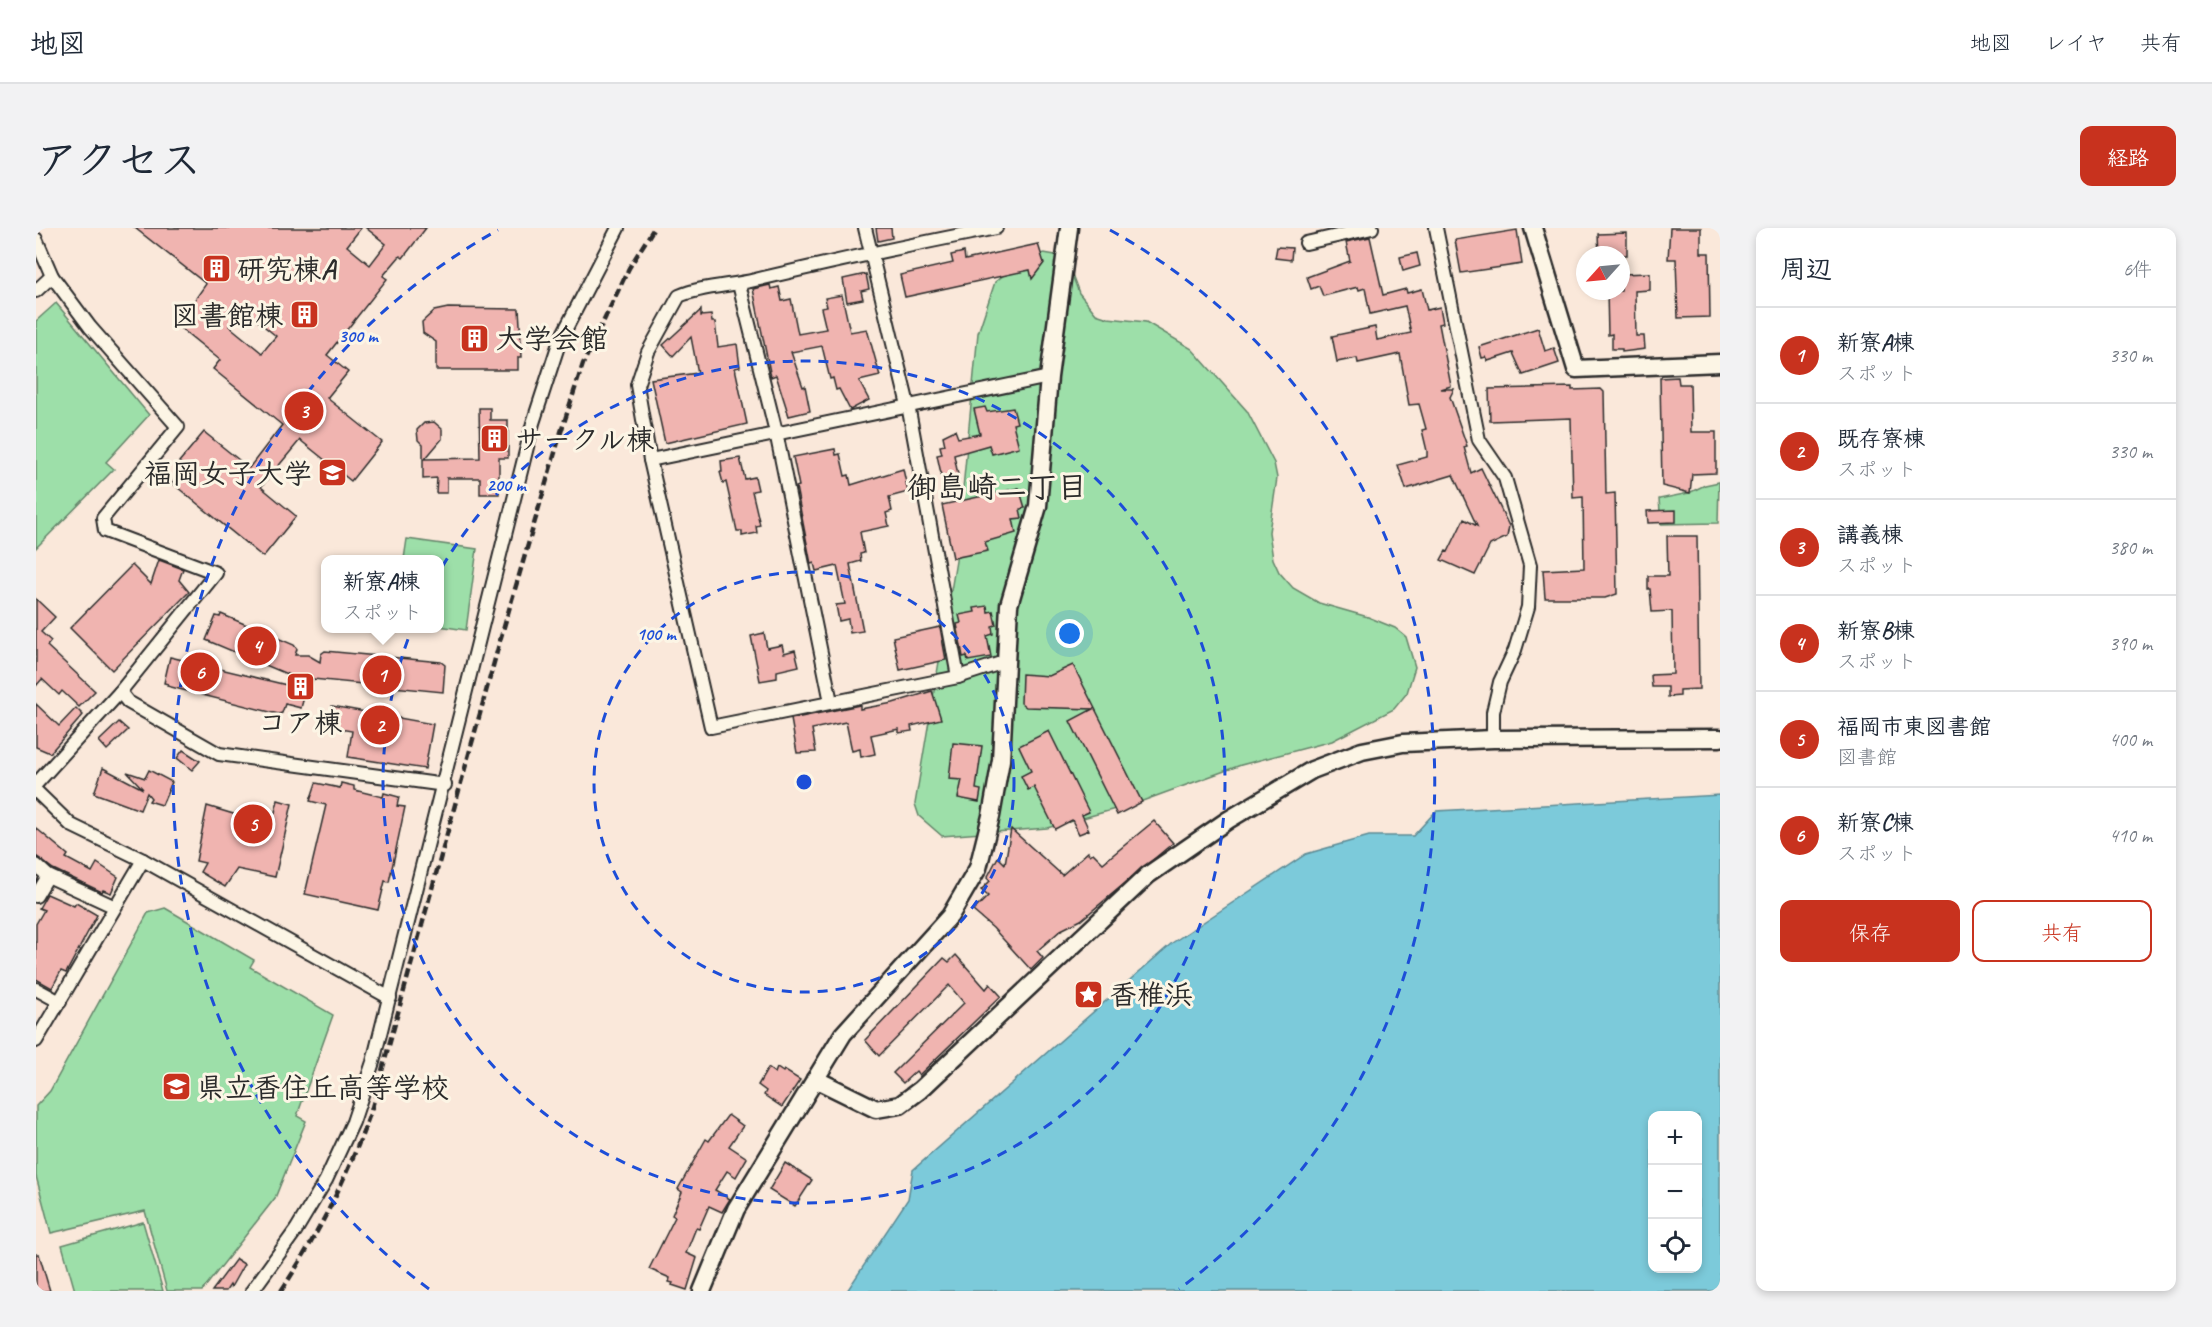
<!DOCTYPE html>
<html lang="ja">
<head>
<meta charset="utf-8">
<style>
  :root { --surface:#fff; --page:#f2f2f3; --text:#1f2937; --muted:#747a83; --line:#e0e1e3; --accent:#c8321e }
  body { margin:0; font-family:Caveat,"Klee One",sans-serif; background:var(--page); color:var(--text) }
  .controls { position:absolute; right:18px; bottom:18px; display:grid; overflow:hidden; border-radius:12px; box-shadow:0 3px 9px #0003 }
  .controls button { width:54px; height:54px; display:grid; place-items:center; padding:0; border:0; border-bottom:2px solid var(--line); background:var(--surface); color:var(--text); font:30px sans-serif }
  .compass { position:absolute; left:1540px; top:18px; width:54px; height:54px; border-radius:50%; background:var(--surface); box-shadow:0 3px 9px #0003; rotate:243deg }
  .you { position:absolute; left:1034px; top:406px; width:21px; height:21px; margin:-15px; border:4px solid #fff; border-radius:50%; background:#1a73e8; box-shadow:0 0 0 9px #1a73e833 }
  .badge { display:grid; place-items:center; width:39px; height:39px; border-radius:50%; background:var(--accent); color:#fff; font-size:20px; font-weight:700 }
  .pin { position:absolute; translate:-50% -50%; border:3px solid #fff; box-shadow:0 2px 6px #0006 }
  .popup { position:absolute; left:285px; top:327px; width:123px; height:78px; box-sizing:border-box; display:grid; place-content:center; border-radius:12px; background:var(--surface); filter:drop-shadow(0 2px 4px #0005); font-size:20px; white-space:nowrap; color:var(--muted) }
  .popup b { font-size:22px; color:var(--text) }
  .popup::after { content:''; position:absolute; left:50%; top:100%; margin-left:-12px; border:12px solid transparent; border-top-color:var(--surface) }
  .list { margin:0; padding:0; list-style:none }
  h2 { display:flex; justify-content:space-between; align-items:center; height:78px; margin:0; padding:0 24px; font-size:26px }
  h2 small { font-size:20px; font-weight:400; color:var(--muted) }
  .list li { display:grid; grid-template-columns:39px 1fr auto; gap:18px; align-items:center; box-sizing:border-box; height:96px; padding:0 24px; border-top:2px solid var(--line) }
  .list b { display:block; font-size:22px; white-space:nowrap }
  .list p { margin:0; font-size:20px; white-space:nowrap; color:var(--muted) }
  .list em { font-size:20px; font-style:normal; color:var(--muted) }
  .actions { display:flex; gap:12px; padding:18px 24px }
  .actions a { flex:1; padding:14px 0; border:2px solid var(--accent); border-radius:12px; text-align:center; font-size:21px; color:var(--accent) }
  .actions .main { background:var(--accent); color:#fff }
  .icon { flex:none; width:33px; height:33px; fill:none; stroke:currentColor; stroke-width:2; stroke-linecap:round; stroke-linejoin:round }
  .map { position:relative; flex:none; width:1684px; height:1063px; overflow:hidden; border-radius:12px }
  header { display:flex; align-items:center; gap:36px; box-sizing:border-box; height:84px; padding:0 30px; background:var(--surface); border-bottom:2px solid var(--line) }
  header strong { font-size:28px }
  nav { display:flex; gap:33px; margin-inline-start:auto; font-size:21px }
  .intro { display:flex; align-items:center; justify-content:space-between; box-sizing:border-box; height:144px; padding:0 36px }
  h1 { margin:0; font-size:42px }
  .button { padding:15px 27px; border-radius:12px; background:var(--accent); color:#fff; font-size:21px; font-weight:700 }
  main { display:flex; gap:36px; padding:0 36px }
  aside { flex:1; background:var(--surface); border-radius:12px; box-shadow:0 3px 9px #0003 }
  .map>svg:first-child { display:block }
  .green { fill:#9ddfa9; stroke:#64856a; stroke-width:1.5 }
  .water { fill:#7ccada; stroke:#5c8a94; stroke-width:1.5; fill-rule:evenodd }
  .building { fill:#f0b4b0; stroke:#2b2b2b; stroke-width:1.5; fill-rule:evenodd }
  .lines { fill:none; stroke-linecap:round; stroke-linejoin:round }
  .street-casing { stroke:#2b2b2b; stroke-width:16 }
  .secondary-casing { stroke:#2b2b2b; stroke-width:21 }
  .street { stroke:#fcf5e5; stroke-width:12 }
  .secondary { stroke:#fcf5e5; stroke-width:16 }
  .rail { stroke:#2b2b2b; stroke-width:4.5; stroke-dasharray:9 4.5; stroke-linecap:butt }
  .ring { fill:none; stroke:#1d4ed8; stroke-width:3; stroke-dasharray:10 8 }
  .labels { text-anchor:middle; stroke-width:6; stroke-linejoin:round; paint-order:stroke }
  .poi-label { font-size:28px; font-weight:bold; fill:#2b2b2b; stroke:#fcf5e5; text-anchor:start }
  .neighbourhood-label { font-size:30px; font-weight:bold; fill:#2b2b2b; stroke:#fcf5e5 }
  .centre { fill:#1d4ed8; stroke:#fcf5e5; stroke-width:3 }
  .ring-label { font-size:18px; text-anchor:middle; font-weight:bold; fill:#1d4ed8; stroke:#fcf5e5; stroke-width:6; stroke-linejoin:round; paint-order:stroke }
</style>
</head>
<body>
<header>
<strong>地図</strong>
<nav><a>地図</a><a>レイヤ</a><a>共有</a></nav>
</header>
<div class="intro"><h1>アクセス</h1><a class="button">経路</a></div>
<main>
<div class="map">
<svg width="1684" height="1063" viewBox="0 0 1684 1063">
  <rect width="100%" height="100%" fill="#fae8da"/>
  <filter id="ink" filterUnits="userSpaceOnUse"><feTurbulence type="fractalNoise" baseFrequency=".0167" numOctaves="2"/><feDisplacementMap in="SourceGraphic" scale="12" xChannelSelector="R" yChannelSelector="G"/><feConvolveMatrix kernelMatrix="1 2 1 2 8 2 1 2 1" color-interpolation-filters="sRGB"/></filter>
  <g filter="url(#ink)">
    <g class="green">
      <polygon points="1008,25 1025,28 1031,33 1043,65 1060,86 1072,90 1110,94 1156,121 1211,183 1238,235 1241,250 1233,304 1237,331 1243,344 1257,360 1283,375 1332,389 1359,400 1370,409 1379,439 1371,465 1358,481 1296,513 1205,537 1101,575 1011,600 906,608 883,588 879,576 920,333 942,105 959,54 987,32"/>
      <polygon points="20,75 113,187 70,234 78,241 0,320 0,93"/>
      <polygon points="1683,254 1682,295 1625,296 1623,271 1653,265 1669,257"/>
      <polygon points="371,311 441,321 430,402 403,398 403,332 368,331"/>
      <polygon points="129,680 218,732 214,739 297,787 261,888 270,893 239,970 166,1063 131,1063 109,983 15,1005 0,948 0,878 14,863 112,685"/>
      <polygon points="107,994 127,1063 39,1063 26,1017"/>
    </g>
    <path class="water" d="M 1684,567 L 1684,1063 L 811,1063 L 872,971 L 877,942 L 1136,715 L 1270,626 L 1333,608 L 1377,608 L 1400,583 ZM 1616,888 L 1662,888 L 1662,1040 L 1616,1040 Z"/>
    <g class="building">
      <path d="M 99,0 L 325,0 L 311,18 L 334,37 L 350,16 L 330,0 L 390,0 L 367,30 L 364,28 L 347,48 L 351,51 L 291,127 L 312,144 L 291,170 L 346,214 L 315,253 L 264,212 L 225,259 L 260,288 L 227,329 L 136,255 L 149,239 L 143,234 L 168,204 L 213,240 L 246,197 L 177,141 L 184,132 L 141,97 L 170,56 ZM 207,81 L 240,108 L 226,125 L 193,98 Z"/>
      <polygon points="840,0 855,0 856,10 842,13"/>
      <polygon points="1634,0 1665,0 1665,25 1673,25 1674,89 1642,90 1640,31 1632,31"/>
      <polygon points="1481,2 1486,36 1425,45 1419,12"/>
      <polygon points="1591,5 1591,27 1563,27 1562,6"/>
      <polygon points="1334,9 1347,67 1370,61 1371,65 1386,61 1391,82 1404,79 1407,95 1403,96 1415,158 1405,161 1418,161 1414,169 1431,218 1428,219 1435,245 1445,240 1473,298 1471,309 1454,317 1439,347 1405,332 1410,323 1412,324 1428,291 1441,298 1417,247 1370,261 1362,237 1391,229 1391,223 1386,202 1390,201 1383,176 1373,177 1364,126 1322,135 1321,130 1301,134 1296,108 1339,99 1341,112 1375,105 1369,78 1334,86 1329,60 1323,62 1322,59 1287,68 1283,58 1275,61 1271,49 1314,33 1310,14"/>
      <polygon points="1002,16 1008,35 996,51 994,42 869,69 864,47 917,35 915,27 928,24 929,32"/>
      <polygon points="1241,19 1256,20 1255,32 1239,30"/>
      <polygon points="1381,25 1384,38 1367,43 1364,29"/>
      <polygon points="1614,45 1614,62 1599,63 1600,108 1608,108 1609,121 1586,124 1586,121 1576,121 1576,106 1572,107 1571,63 1585,63 1585,46"/>
      <polygon points="830,46 833,61 825,63 827,71 811,74 807,51"/>
      <polygon points="734,57 735,61 743,59 746,73 755,71 762,106 790,101 785,80 791,79 789,70 806,67 814,104 831,101 844,148 823,153 833,172 814,182 803,161 800,162 797,150 794,151 786,118 755,124 767,159 769,158 774,183 753,188 740,147 735,149 717,61"/>
      <polygon points="412,80 483,81 486,129 482,129 482,142 400,142 400,114 387,105 386,94 398,83"/>
      <polygon points="665,82 665,88 675,87 676,94 679,94 682,119 701,116 704,139 699,140 711,196 629,215 615,151 662,145 655,109 637,128 627,117"/>
      <polygon points="1502,100 1509,123 1518,120 1523,135 1487,147 1477,125 1452,133 1450,129 1446,130 1443,119"/>
      <polygon points="1642,149 1643,156 1654,156 1655,204 1680,204 1680,245 1656,246 1654,265 1626,258 1624,150"/>
      <polygon points="1536,159 1536,162 1565,161 1568,164 1570,266 1579,265 1581,366 1569,370 1509,370 1507,342 1548,340 1547,269 1537,270 1535,190 1454,193 1453,161"/>
      <polygon points="949,179 951,184 977,180 981,195 977,196 983,219 956,226 953,217 918,227 923,252 907,255 901,227 906,226 904,218 909,217 907,208 919,202 922,210 944,206 938,181"/>
      <polygon points="443,180 454,180 454,192 472,192 472,230 463,230 463,266 444,266 444,250 411,250 411,265 400,265 401,250 387,251 387,217 382,212 381,202 388,195 398,194 406,201 406,211 389,231 444,230"/>
      <polygon points="799,221 800,227 804,226 809,248 813,247 815,257 867,241 872,264 853,269 856,283 850,285 853,298 824,304 828,325 824,326 825,333 814,336 827,403 814,405 812,391 803,393 800,377 809,376 801,338 780,343 778,335 775,336 760,259 763,258 757,229"/>
      <polygon points="704,230 709,251 719,249 722,262 716,263 724,297 720,298 721,305 706,308 706,303 701,303 690,254 687,255 684,244 686,244 685,233"/>
      <polygon points="983,260 989,280 984,281 986,290 977,291 980,305 949,314 952,323 917,330 906,277"/>
      <polygon points="1640,282 1640,294 1612,295 1611,283"/>
      <polygon points="1631,308 1661,308 1663,461 1644,462 1644,468 1632,469 1632,459 1616,459 1615,447 1637,446 1636,383 1616,384 1614,361 1612,361 1612,348 1632,348"/>
      <polygon points="123,332 147,341 143,352 153,364 76,442 34,400 96,337 115,356"/>
      <polygon points="0,371 19,389 5,404 15,413 11,418 59,463 43,479 26,463 23,467 6,451 0,458"/>
      <polygon points="951,378 952,384 957,383 960,397 956,398 957,406 951,408 955,429 932,433 931,428 927,429 921,396 925,395 923,387 939,384 938,380"/>
      <polygon points="185,386 258,417 261,421 259,427 272,427 284,434 285,426 289,423 405,434 409,437 407,464 277,451 272,470 268,469 265,480 249,476 246,485 242,486 131,458 132,456 128,455 134,429 255,458 258,449 170,412 180,388 184,389"/>
      <polygon points="904,399 910,432 864,442 857,409"/>
      <polygon points="728,405 731,420 746,417 748,425 759,422 763,438 741,443 741,450 724,453 715,408"/>
      <polygon points="1037,437 1106,574 1081,587 1034,493 1057,481 990,479 985,475 986,446 1013,448"/>
      <polygon points="896,463 905,491 875,498 876,503 863,505 863,501 835,507 839,526 825,529 824,521 816,523 810,494 776,501 780,524 761,525 755,491 824,477 824,481 857,475"/>
      <polygon points="0,476 23,498 40,480 47,487 14,525 0,519"/>
      <polygon points="296,478 397,496 389,541 312,529 316,503 292,499"/>
      <polygon points="83,494 92,502 71,522 63,513"/>
      <polygon points="1013,503 1053,584 1046,587 1053,602 1043,606 1036,592 1019,601 998,559 992,562 985,548 995,543 983,518"/>
      <polygon points="917,515 946,518 940,561 945,562 943,574 922,570 926,552 913,551"/>
      <polygon points="147,522 164,533 156,542 141,530"/>
      <polygon points="67,540 107,561 91,544 109,550 113,542 136,554 126,577 113,573 115,570 111,565 104,582 58,565"/>
      <polygon points="280,555 304,560 305,555 318,558 318,562 347,569 348,565 363,569 361,578 369,579 353,654 349,653 342,682 269,666 290,577 274,573"/>
      <polygon points="242,572 256,576 239,649 201,641 189,659 164,644 169,635 160,633 171,578 204,588 205,586 237,592"/>
      <polygon points="1118,593 1137,615 1045,692 1025,702 1001,723 1007,730 995,742 957,700 937,683 952,668 945,662 954,653 951,650 962,629 969,636 975,601 1026,647 1052,624 1054,627 1057,625 1067,635"/>
      <polygon points="0,600 32,627 30,630 56,644 61,635 82,649 75,665 67,662 66,664 17,641 0,628"/>
      <polygon points="11,666 38,678 40,675 61,687 30,745 25,743 16,760 0,751 0,696 8,682 3,680"/>
      <polygon points="920,727 950,761 954,756 965,768 883,847 880,843 867,855 857,845 928,775 913,757 843,828 829,812 908,730 913,734"/>
      <polygon points="732,840 739,845 741,840 747,844 748,842 764,852 746,879 728,867 730,863 722,857"/>
      <polygon points="692,887 707,898 693,918 711,930 700,949 691,943 679,962 694,971 686,984 673,978 663,1001 660,1000 650,1025 661,1030 651,1062 636,1057 637,1055 633,1054 634,1050 613,1041 639,989 636,987 646,964 642,961 670,911 673,913"/>
      <polygon points="749,935 776,952 759,978 733,962"/>
      <polygon points="0,1026 3,1026 14,1063 0,1063"/>
      <polygon points="200,1031 208,1036 195,1059 194,1057 190,1063 176,1063"/>
    </g>
    <g class="lines">
      <defs>
        <g id="street">
          <polyline points="829,0 872,177 922,449"/>
          <path d="M 960,0 C 879,16 799,33 719,52 C 695,58 666,58 643,68 L 612,124 L 601,157 L 614,232 L 675,499 L 922,449 L 968,434"/>
          <polyline points="1400,0 1443,212 1469,250 1494,337 1492,379 1479,422 1464,454 1457,484 1457,511"/>
          <polyline points="0,11 16,48 54,99 142,199 67,290 69,303 180,345 84,464 0,556"/>
          <polyline points="1270,15 1336,0"/>
          <polyline points="703,56 740,204 795,474"/>
          <polyline points="0,63 16,48"/>
          <polyline points="614,232 1013,149"/>
          <polyline points="84,464 92,474 183,526 409,557"/>
          <polyline points="0,563 35,597 107,632 354,770"/>
          <polyline points="0,637 12,648 77,678"/>
          <polyline points="0,668 12,648"/>
          <polyline points="0,761 24,774"/>
          <polyline points="0,813 107,632"/>
          <polyline points="216,1063 260,1002 290,952 317,894 337,834 497,195 524,112 582,0"/>
        </g>
        <g id="secondary">
          <polyline points="1497,0 1540,141 1684,135"/>
          <polyline points="779,851 840,881 864,877 884,862 1112,647 1192,592 1276,542 1326,523 1367,515 1457,511 1684,510"/>
          <polyline points="666,1063 700,981 807,806 914,688 942,640 955,588 965,532 973,377 1002,278 1013,149 1033,0"/>
        </g>
      </defs>
      <use href="#street" class="street-casing"/>
      <use href="#secondary" class="secondary-casing"/>
      <use href="#street" class="street"/>
      <use href="#secondary" class="secondary"/>
      <path class="rail" d="M 245,1063 C 283,1006 312,947 335,883 L 465,409 L 525,204 L 547,136 L 593,40 L 618,0"/>
    </g>
  </g>
  <g class="ring">
    <circle cx="768" cy="554" r="210"/>
    <circle cx="768" cy="554" r="421"/>
    <path d="M393 1061A631 631 0 0 1 462 2M1074 2A631 631 0 0 1 1143 1061"/>
  </g>
  <defs>
    <symbol id="building-square" viewBox="-11 -11 22 22"><rect x="-9" y="-9" width="18" height="18" rx="4" fill="#c8321e" stroke="#fcf5e5"/><path d="M-4-6H4V6H1V3H-1V6H-4ZM-2.5-4.3h1.7v1.8h-1.7ZM.8-4.3h1.7v1.8H.8ZM-2.5-1h1.7V.8h-1.7ZM.8-1h1.7V.8H.8Z" fill="#fff"/></symbol>
    <symbol id="university-square" viewBox="-11 -11 22 22"><rect x="-9" y="-9" width="18" height="18" rx="4" fill="#c8321e" stroke="#fcf5e5"/><path d="M0-5L7-2L0 1L-7-2ZM-4 1L0 2.5L4 1V4Q0 6-4 4Z" fill="#fff"/></symbol>
    <symbol id="sight-square" viewBox="-11 -11 22 22"><rect x="-9" y="-9" width="18" height="18" rx="4" fill="#c8321e" stroke="#fcf5e5"/><path d="M0-6L1.8-2.2L6-1.7L2.9 1.2L3.7 5.4L0 3.3L-3.7 5.4L-2.9 1.2L-6-1.7L-1.8-2.2Z" fill="#fff"/></symbol>
    <symbol id="school-square" viewBox="-11 -11 22 22"><rect x="-9" y="-9" width="18" height="18" rx="4" fill="#c8321e" stroke="#fcf5e5"/><path d="M0-5L7-2L0 1L-7-2ZM-4 1L0 2.5L4 1V4Q0 6-4 4Z" fill="#fff"/></symbol>
  </defs>
  <g fill-rule="evenodd">
    <use href="#building-square" x="164" y="24" width="33" height="33"/>
    <use href="#building-square" x="252" y="70" width="33" height="33"/>
    <use href="#building-square" x="422" y="94" width="33" height="33"/>
    <use href="#building-square" x="442" y="194" width="33" height="33"/>
    <use href="#university-square" x="280" y="228" width="33" height="33"/>
    <use href="#building-square" x="248" y="442" width="33" height="33"/>
    <use href="#sight-square" x="1036" y="750" width="33" height="33"/>
    <use href="#school-square" x="124" y="842" width="33" height="33"/>
  </g>
  <g class="labels">
    <g class="poi-label">
      <text x="201" y="51">研究棟A</text>
      <text x="247" y="97" text-anchor="end">図書館棟</text>
      <text x="460" y="120">大学会館</text>
      <text x="479" y="221">サークル棟</text>
      <text x="276" y="255" text-anchor="end">福岡女子大学</text>
      <text x="264" y="504" text-anchor="middle">コア棟</text>
      <text x="1073" y="776">香椎浜</text>
      <text x="161" y="869">県立香住丘高等学校</text>
    </g>
    <g class="neighbourhood-label">
      <text x="961" y="269">御島崎二丁目</text>
    </g>
  </g>
  <circle cx="768" cy="554" r="9" class="centre"/>
  <g class="ring-label">
    <text x="322" y="114">300 m</text>
    <text x="470" y="263">200 m</text>
    <text x="620" y="412">100 m</text>
  </g>
</svg>
<div class="controls">
<button>+</button>
<button>−</button>
<button><svg class="icon" aria-label="locate" viewBox="0 0 24 24"><circle cx="12" cy="12" r="6"/><path d="M12 2v4M12 18v4M2 12h4M18 12h4"/></svg></button>
</div>
<svg class="compass" viewBox="-18 -18 36 36"><path d="M0-13l5 13h-10z" fill="#e53935"/><path d="M0 13l5-13h-10z" fill="#747a83"/></svg>
<div class="you"></div>
<div class="pin badge" style="left:346px;top:447px">1</div>
<div class="popup"><b>新寮A棟</b>スポット</div>
<div class="pin badge" style="left:344px;top:497px">2</div>
<div class="pin badge" style="left:268px;top:183px">3</div>
<div class="pin badge" style="left:221px;top:418px">4</div>
<div class="pin badge" style="left:217px;top:596px">5</div>
<div class="pin badge" style="left:164px;top:444px">6</div>
</div>
<aside>
<h2>周辺<small>6件</small></h2>
<ul class="list">
<li><span class="badge">1</span><div><b>新寮A棟</b><p>スポット</p></div><em>330 m</em></li>
<li><span class="badge">2</span><div><b>既存寮棟</b><p>スポット</p></div><em>330 m</em></li>
<li><span class="badge">3</span><div><b>講義棟</b><p>スポット</p></div><em>380 m</em></li>
<li><span class="badge">4</span><div><b>新寮B棟</b><p>スポット</p></div><em>390 m</em></li>
<li><span class="badge">5</span><div><b>福岡市東図書館</b><p>図書館</p></div><em>400 m</em></li>
<li><span class="badge">6</span><div><b>新寮C棟</b><p>スポット</p></div><em>410 m</em></li>
</ul>
<div class="actions"><a class="main">保存</a><a>共有</a></div>
</aside>
</main>
</body>
</html>
